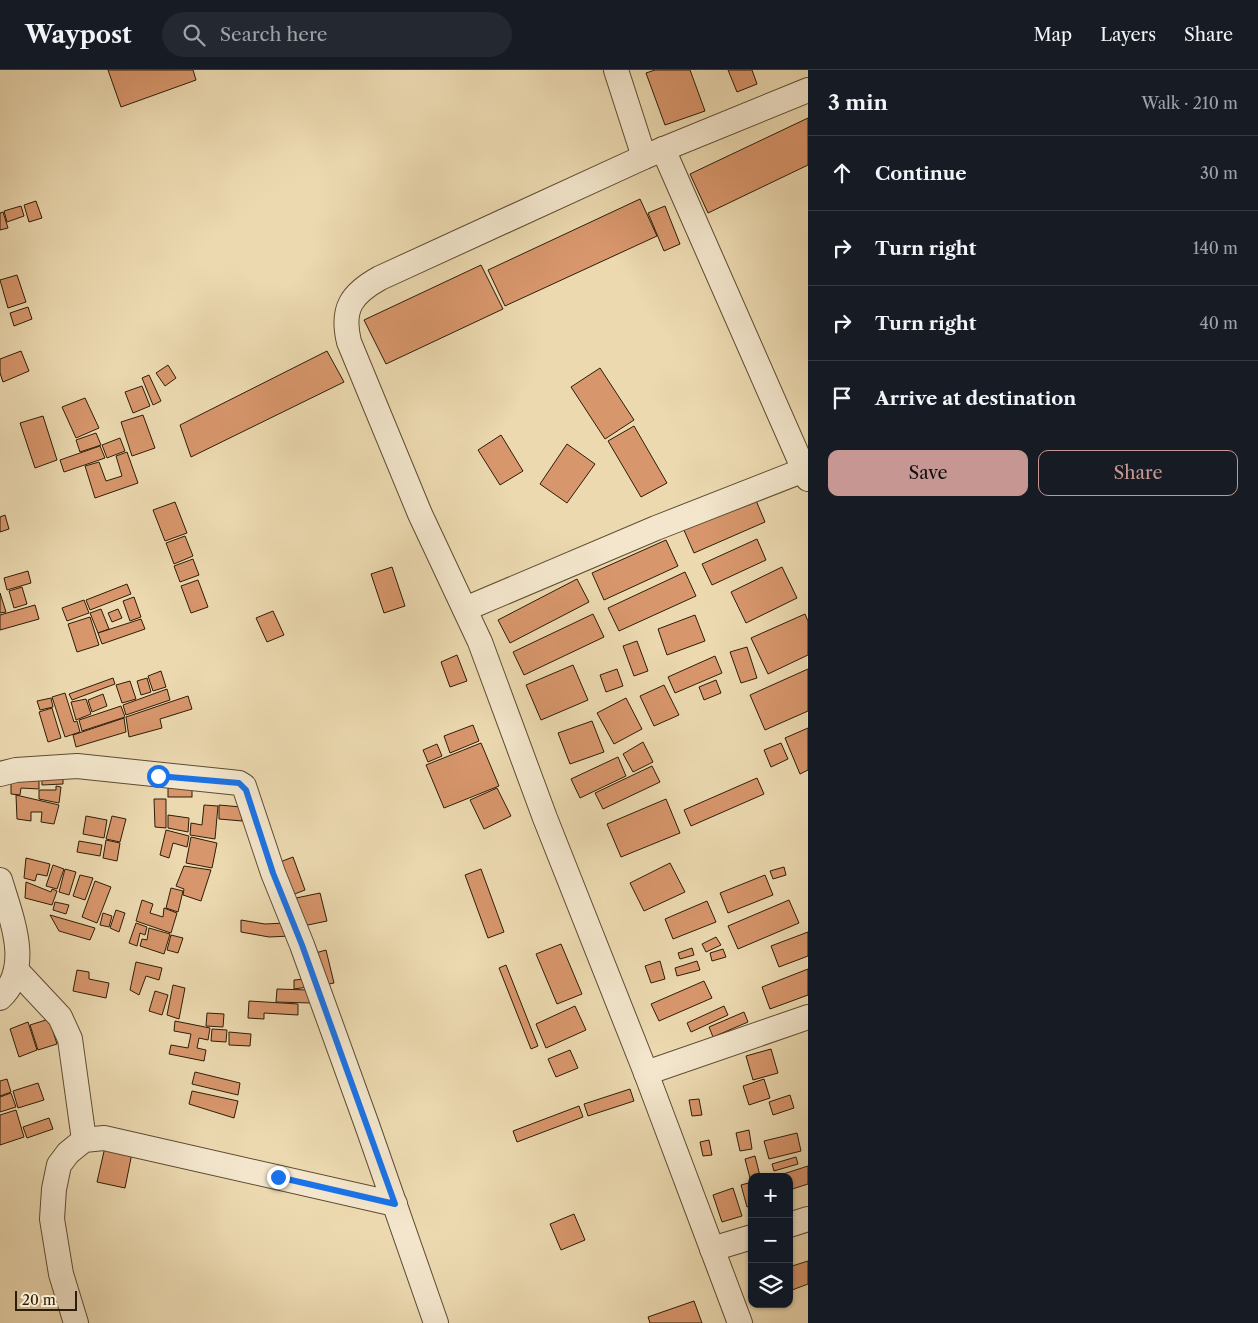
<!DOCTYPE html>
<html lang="en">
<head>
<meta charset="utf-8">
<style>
  :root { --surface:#171b24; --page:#242831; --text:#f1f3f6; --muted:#9ea1a6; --line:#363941; --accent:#c59692 }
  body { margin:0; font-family:"Libre Caslon Text",serif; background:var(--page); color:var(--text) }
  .controls { position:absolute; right:15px; bottom:15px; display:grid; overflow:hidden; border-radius:10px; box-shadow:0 1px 4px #0004 }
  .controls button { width:45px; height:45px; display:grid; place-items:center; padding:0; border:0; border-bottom:1px solid var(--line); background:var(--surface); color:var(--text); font:25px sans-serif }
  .scale { position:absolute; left:15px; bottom:12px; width:62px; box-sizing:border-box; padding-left:5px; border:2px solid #2d1d07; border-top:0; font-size:14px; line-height:18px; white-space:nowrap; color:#2d1d07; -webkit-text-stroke:4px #f3e6cc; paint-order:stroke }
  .stop { position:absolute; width:15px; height:15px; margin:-11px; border:4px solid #1a73e8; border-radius:50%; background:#fff }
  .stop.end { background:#1a73e8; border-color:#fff; box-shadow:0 1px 5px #0008 }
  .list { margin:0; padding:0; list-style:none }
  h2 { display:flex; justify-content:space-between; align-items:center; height:65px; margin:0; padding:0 20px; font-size:21px }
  h2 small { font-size:16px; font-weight:400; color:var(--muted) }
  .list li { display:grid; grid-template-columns:32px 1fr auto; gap:15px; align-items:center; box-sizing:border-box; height:75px; padding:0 20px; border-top:1px solid var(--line) }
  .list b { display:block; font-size:19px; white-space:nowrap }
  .list em { font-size:16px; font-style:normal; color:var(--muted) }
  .actions { display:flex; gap:10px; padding:15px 20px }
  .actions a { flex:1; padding:11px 0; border:1px solid var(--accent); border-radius:10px; text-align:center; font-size:18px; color:var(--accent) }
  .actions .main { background:var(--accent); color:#111 }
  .icon { flex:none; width:28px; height:28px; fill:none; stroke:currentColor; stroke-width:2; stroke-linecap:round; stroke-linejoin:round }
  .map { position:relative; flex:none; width:808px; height:1253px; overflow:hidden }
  header { display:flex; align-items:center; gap:30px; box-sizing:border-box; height:70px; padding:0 25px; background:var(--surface); border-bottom:1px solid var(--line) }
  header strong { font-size:24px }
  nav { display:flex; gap:28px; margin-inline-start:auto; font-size:18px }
  .search { width:350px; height:45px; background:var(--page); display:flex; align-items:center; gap:12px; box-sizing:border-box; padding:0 18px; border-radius:28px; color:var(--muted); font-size:19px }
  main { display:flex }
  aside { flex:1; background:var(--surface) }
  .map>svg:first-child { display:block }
  .building { fill:#d8966c; stroke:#2d1d07 }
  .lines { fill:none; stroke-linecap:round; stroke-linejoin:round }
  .street-casing { stroke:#5d4c31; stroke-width:26 }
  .street { stroke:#f3e6cc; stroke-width:24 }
  .route { stroke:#1a73e8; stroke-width:6 }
</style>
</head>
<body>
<header>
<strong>Waypost</strong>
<div class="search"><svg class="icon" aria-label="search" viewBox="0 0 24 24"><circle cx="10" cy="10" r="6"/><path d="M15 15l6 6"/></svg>Search here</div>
<nav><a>Map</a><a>Layers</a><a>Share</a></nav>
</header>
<main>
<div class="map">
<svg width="808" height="1253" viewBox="0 0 808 1253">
  <rect width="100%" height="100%" fill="#ecd9b0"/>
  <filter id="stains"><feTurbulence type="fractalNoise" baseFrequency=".004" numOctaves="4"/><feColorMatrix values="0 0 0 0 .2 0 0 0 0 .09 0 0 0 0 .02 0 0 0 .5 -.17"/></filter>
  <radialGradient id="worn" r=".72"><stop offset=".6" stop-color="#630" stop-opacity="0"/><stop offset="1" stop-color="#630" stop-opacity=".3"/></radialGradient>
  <g class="building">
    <polygon points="108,0 193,0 196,10 121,37"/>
    <polygon points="655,0 690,0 705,41 665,55 646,3"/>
    <polygon points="728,0 752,0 757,14 737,22"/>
    <polygon points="808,48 808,95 708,143 690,104"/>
    <polygon points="640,129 657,166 505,236 488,200"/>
    <polygon points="36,131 42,148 29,152 24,135"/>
    <polygon points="21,136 24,146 7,152 4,141"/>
    <polygon points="665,136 680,174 664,181 648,143"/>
    <polygon points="3,142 8,158 0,160 0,143"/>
    <polygon points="481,195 503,239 386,294 364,250"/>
    <polygon points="17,205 26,232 8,238 0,210"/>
    <polygon points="28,237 32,249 14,256 10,243"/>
    <polygon points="21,281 29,301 3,312 0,303 0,289"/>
    <polygon points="327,281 344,312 191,387 180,355"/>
    <polygon points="168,295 176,308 165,316 156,303"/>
    <polygon points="600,298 634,350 605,369 571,317"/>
    <polygon points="149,305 161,331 153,335 142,308"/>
    <polygon points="142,316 150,336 133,343 125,322"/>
    <polygon points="85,328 99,358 76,368 62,337"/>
    <polygon points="143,345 155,378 132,386 121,352"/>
    <polygon points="43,346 57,390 35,398 20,353"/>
    <polygon points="634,356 667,413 641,427 608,371"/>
    <polygon points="96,363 101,375 80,382 76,370"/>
    <polygon points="501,365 523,401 500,415 478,380"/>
    <polygon points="120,368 125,381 107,388 102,375"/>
    <polygon points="567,374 595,394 567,433 540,414"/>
    <polygon points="100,376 105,388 64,402 60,390"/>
    <polygon points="127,382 138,413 95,428 85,396 99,392 106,411 122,406 116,386"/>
    <polygon points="755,428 765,452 694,483 683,458"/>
    <polygon points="175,432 187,463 165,471 153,440"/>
    <polygon points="5,445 9,459 0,462 0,447"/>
    <polygon points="185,466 193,486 174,494 166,473"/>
    <polygon points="757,469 766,490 712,515 702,494"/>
    <polygon points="666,470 678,496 604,530 592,503"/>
    <polygon points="193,489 199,505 180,512 174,496"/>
    <polygon points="392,497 405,536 384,543 371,504"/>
    <polygon points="782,497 797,528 746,553 731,522"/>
    <polygon points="28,501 31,513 7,520 4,508"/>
    <polygon points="685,502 696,526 619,561 608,538"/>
    <polygon points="577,509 589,532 510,573 498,550"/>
    <polygon points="198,510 208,537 191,543 181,516"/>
    <polygon points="127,514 131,524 90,540 86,530"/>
    <polygon points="22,517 27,534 14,538 9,521"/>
    <polygon points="0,523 6,542 0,543"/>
    <polygon points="134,527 141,547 130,551 123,531"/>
    <polygon points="84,530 89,543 67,551 62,538"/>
    <polygon points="35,535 39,549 0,560 0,545"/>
    <polygon points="101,539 109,559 98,563 90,543"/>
    <polygon points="118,539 122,548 112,552 108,543"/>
    <polygon points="273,541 284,565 267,572 256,548"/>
    <polygon points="593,544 604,567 524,605 513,582"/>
    <polygon points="805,544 808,551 808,585 768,604 751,568"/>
    <polygon points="695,545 705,571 667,585 658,559"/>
    <polygon points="90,547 99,575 77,582 68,554"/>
    <polygon points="141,549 145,559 102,574 98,563"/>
    <polygon points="637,571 648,601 634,606 623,576"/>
    <polygon points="747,577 757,608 741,613 730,582"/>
    <polygon points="457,585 467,611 450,617 441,592"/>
    <polygon points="715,586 722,603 675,623 668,607"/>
    <polygon points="573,595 588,630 541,650 526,615"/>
    <polygon points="617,599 623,616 606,622 600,605"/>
    <polygon points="808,599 808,641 765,660 750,625"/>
    <polygon points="161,601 166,617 153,621 148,606"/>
    <polygon points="113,608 115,614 72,630 69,624"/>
    <polygon points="147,608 151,622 141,625 137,611"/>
    <polygon points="716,610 721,623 704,630 699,617"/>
    <polygon points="130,611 136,629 122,633 116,615"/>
    <polygon points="664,615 679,645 654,656 640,626"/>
    <polygon points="167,619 170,630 126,645 123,635"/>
    <polygon points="65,623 74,652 77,651 80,662 65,667 52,627"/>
    <polygon points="103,624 107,636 92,642 88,630"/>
    <polygon points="188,626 192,639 160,649 162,658 129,667 126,647"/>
    <polygon points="51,628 53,637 40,640 37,631"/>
    <polygon points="626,628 642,659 614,674 597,643"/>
    <polygon points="86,629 91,644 76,650 71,632"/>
    <polygon points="121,636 125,647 82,661 79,650"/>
    <polygon points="52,638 61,668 48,672 39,642"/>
    <polygon points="124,648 126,662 76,677 73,665"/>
    <polygon points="592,651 604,682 570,694 558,663"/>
    <polygon points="473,655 479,671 450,683 444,666"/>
    <polygon points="808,658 808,700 800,704 785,668"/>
    <polygon points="643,672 653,692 633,702 623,684"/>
    <polygon points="481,673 499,716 444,738 426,695"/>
    <polygon points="781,673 788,689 771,697 764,680"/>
    <polygon points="437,674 442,686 428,692 423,680"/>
    <polygon points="618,687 626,706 580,728 571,709"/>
    <polygon points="652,696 660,712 603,739 595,723"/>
    <polygon points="63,705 63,714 42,715 42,706"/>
    <polygon points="11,707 39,707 39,719 21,718 20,725 11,724"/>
    <polygon points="757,708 764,724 691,756 684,740"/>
    <rect x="168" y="714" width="24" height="13"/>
    <polygon points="56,716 61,717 59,733 39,729 39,720 56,720"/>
    <polygon points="497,718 511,746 484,759 470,730"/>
    <polygon points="16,725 59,735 54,754 41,752 42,742 31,742 31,751 17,749"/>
    <polygon points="154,729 166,729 166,758 155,757"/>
    <polygon points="666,729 680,763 621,787 607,754"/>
    <polygon points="204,735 218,736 215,769 190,765 191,753 202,755"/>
    <polygon points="219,735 241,737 242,751 219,749"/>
    <polygon points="168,745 189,748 188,762 168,758"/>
    <polygon points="86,746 107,750 104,768 83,764"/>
    <polygon points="112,746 126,749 120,772 106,769"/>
    <polygon points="166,760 189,766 187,777 173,773 169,788 160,785"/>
    <polygon points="191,767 217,773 212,798 186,793"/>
    <polygon points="106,770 120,773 117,791 103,788"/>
    <polygon points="79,771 102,775 100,786 77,782"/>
    <polygon points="293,787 305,820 292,825 280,792"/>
    <polygon points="26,788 50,794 47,806 37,804 35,811 24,808"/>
    <polygon points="670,793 685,822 644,841 630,813"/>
    <polygon points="53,795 64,799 57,819 46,816"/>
    <polygon points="184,796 211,800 201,831 183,825 184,819 176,816"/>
    <polygon points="784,797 786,805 773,809 770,801"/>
    <polygon points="65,799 76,802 69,825 59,822"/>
    <polygon points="481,799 504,862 488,868 465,805"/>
    <polygon points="80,805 93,808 85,830 73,826"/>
    <polygon points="765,805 773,825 728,843 720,823"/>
    <polygon points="95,811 111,817 97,853 82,847"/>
    <polygon points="26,812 51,822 52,819 57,821 52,835 25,828"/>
    <polygon points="171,818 183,821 178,842 166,838"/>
    <polygon points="320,823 327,851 303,856 296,828"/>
    <polygon points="142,830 153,834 150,843 163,847 164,838 177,843 171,863 136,851"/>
    <polygon points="789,830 799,853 738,879 728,856"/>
    <polygon points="707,831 716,852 673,869 665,849"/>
    <polygon points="55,832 69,835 66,844 53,840"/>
    <polygon points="116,840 125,843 119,862 110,858"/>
    <polygon points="103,843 112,846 109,857 100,855"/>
    <polygon points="50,845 95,858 90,870 59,861"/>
    <polygon points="241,850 265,854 286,853 291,866 269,867 241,862"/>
    <polygon points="136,853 147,857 145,865 140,863 137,876 129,873"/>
    <polygon points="149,858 170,864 164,884 140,876 142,869 147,870"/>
    <polygon points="808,862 808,886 779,897 771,876"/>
    <polygon points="171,865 183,868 178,883 167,880"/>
    <polygon points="716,867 721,875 706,882 702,874"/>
    <polygon points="561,874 582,924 557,934 536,884"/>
    <polygon points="692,878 694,885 680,889 678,883"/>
    <polygon points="723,879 726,887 712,891 710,883"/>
    <polygon points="326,880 334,913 324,915 312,884"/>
    <polygon points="660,891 665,909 651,913 645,896"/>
    <polygon points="697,891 700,900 677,906 675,898"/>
    <polygon points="136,892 162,898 159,910 146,906 139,925 130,920"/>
    <polygon points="506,895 538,976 531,979 499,898"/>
    <polygon points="808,899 808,925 770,939 762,917"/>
    <polygon points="77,900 89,902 89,909 109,913 106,928 73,921"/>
    <polygon points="306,909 308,917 294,919 294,910"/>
    <polygon points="704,911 712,928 659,951 651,934"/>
    <polygon points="173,915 185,918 179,949 167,945"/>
    <polygon points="277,919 308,920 311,933 276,932"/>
    <polygon points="155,921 168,925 162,945 149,941"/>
    <polygon points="249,931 298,934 298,945 264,943 264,949 248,948"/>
    <polygon points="575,936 586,960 546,978 536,954"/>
    <polygon points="724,936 728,945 691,962 687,953"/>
    <polygon points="744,942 748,952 713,967 709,957"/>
    <polygon points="207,943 224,944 223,957 206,956"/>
    <polygon points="49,949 57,974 38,980 30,955"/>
    <polygon points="175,951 210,958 208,970 199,968 197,978 206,980 204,991 169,984 171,975 188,978 191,964 174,961"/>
    <polygon points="28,952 37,980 19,987 10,959"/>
    <polygon points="212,959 227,960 226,972 211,971"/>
    <polygon points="229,962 251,964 250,976 229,975"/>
    <polygon points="771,979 778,1003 753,1010 746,986"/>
    <polygon points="570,980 578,998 556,1007 548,989"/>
    <polygon points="195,1002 240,1013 238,1025 192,1014"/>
    <polygon points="7,1009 11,1022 0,1026 0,1011"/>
    <polygon points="764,1009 770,1028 749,1035 743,1016"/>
    <polygon points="38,1013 44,1030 18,1038 13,1021"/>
    <polygon points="630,1019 634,1031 588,1046 584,1034"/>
    <polygon points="192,1021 238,1031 234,1048 189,1034"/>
    <polygon points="11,1023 16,1037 0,1042 0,1027"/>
    <polygon points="790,1025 794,1038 773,1045 769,1032"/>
    <polygon points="699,1029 702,1045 692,1046 689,1030"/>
    <polygon points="579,1036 583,1047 517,1072 513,1061"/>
    <polygon points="16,1040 24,1067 0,1075 0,1045"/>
    <polygon points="49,1048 53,1059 27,1068 23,1057"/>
    <polygon points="749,1060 752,1079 740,1081 736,1063"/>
    <polygon points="797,1063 801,1081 769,1089 764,1071"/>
    <polygon points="709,1070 712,1085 703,1086 700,1072"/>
    <polygon points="105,1077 132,1083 125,1118 97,1112"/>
    <polygon points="755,1086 760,1106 750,1108 745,1089"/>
    <polygon points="796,1087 798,1094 774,1101 772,1094"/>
    <polygon points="808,1096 808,1114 789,1120 789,1107 774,1107"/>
    <polygon points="752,1112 752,1135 747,1137 741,1115"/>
    <polygon points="733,1118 742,1146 722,1152 713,1125"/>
    <polygon points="574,1144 585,1170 561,1180 550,1154"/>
    <polygon points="808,1191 808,1214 792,1220 789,1197"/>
    <polygon points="694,1231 702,1253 650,1253 648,1247"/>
  </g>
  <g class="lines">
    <defs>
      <g id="street">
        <polyline points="616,0 644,87"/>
        <polyline points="663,79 808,409"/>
        <polyline points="465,539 656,458 804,400"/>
        <polyline points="0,704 16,700 77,696 230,712 239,713 244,716 273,803 302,875 367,1055 436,1253"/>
        <path d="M 0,810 C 11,847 33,898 0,928"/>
        <polyline points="17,901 60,947 70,969 84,1070"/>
        <polyline points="646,1003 808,947"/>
        <polyline points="789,1155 808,1149"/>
        <polyline points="712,1179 752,1167"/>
        <polyline points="76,1253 61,1204 52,1149 54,1119 59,1095 68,1083 84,1070 104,1068 395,1134"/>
        <path d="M 740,1253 L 646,1003 L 545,748 L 480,572 L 420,444 L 349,272 C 341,239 351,224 380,208 L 644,87 L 808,20"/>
      </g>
    </defs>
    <use href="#street" class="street-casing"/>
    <use href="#street" class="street"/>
  </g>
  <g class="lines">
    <polyline class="route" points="158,706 239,713 246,720 273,803 302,875 395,1134 278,1107"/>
  </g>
  <rect width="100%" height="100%" filter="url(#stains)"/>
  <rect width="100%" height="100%" fill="url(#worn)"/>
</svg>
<div class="controls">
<button>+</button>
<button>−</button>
<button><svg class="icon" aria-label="layers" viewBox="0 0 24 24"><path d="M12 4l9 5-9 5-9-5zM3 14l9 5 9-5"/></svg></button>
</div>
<div class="scale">20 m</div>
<div class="stop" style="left:158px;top:706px"></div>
<div class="stop end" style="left:278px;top:1107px"></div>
</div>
<aside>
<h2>3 min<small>Walk · 210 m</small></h2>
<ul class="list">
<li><svg class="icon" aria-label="ahead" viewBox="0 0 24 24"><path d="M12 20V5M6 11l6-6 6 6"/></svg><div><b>Continue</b></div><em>30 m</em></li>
<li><svg class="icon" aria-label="right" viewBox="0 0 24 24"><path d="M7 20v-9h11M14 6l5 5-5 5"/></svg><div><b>Turn right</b></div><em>140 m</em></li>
<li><svg class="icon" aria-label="right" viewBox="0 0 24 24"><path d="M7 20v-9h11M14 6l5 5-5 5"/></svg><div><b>Turn right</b></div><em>40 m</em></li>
<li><svg class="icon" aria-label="arrive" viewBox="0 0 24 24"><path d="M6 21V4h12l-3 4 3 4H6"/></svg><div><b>Arrive at destination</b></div></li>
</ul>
<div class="actions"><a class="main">Save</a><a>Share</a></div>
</aside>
</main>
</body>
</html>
